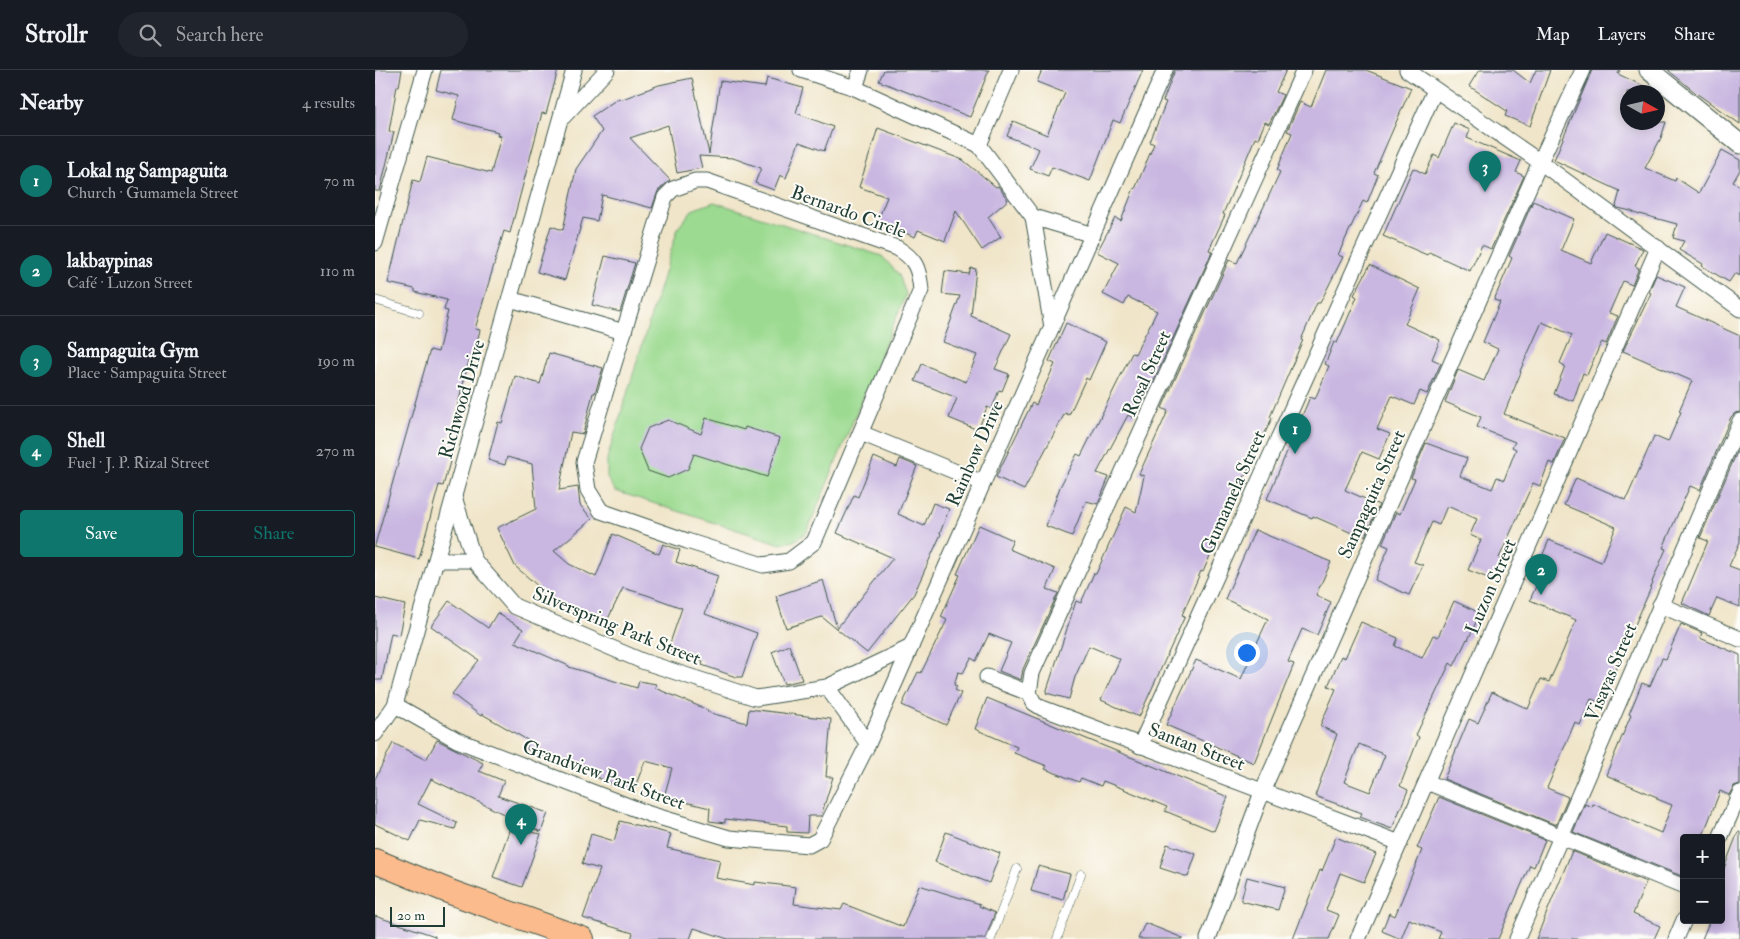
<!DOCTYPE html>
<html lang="en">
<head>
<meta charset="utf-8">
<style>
  :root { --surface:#171b24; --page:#20242c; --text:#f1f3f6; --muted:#9ea1a6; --line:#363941; --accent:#0f766e }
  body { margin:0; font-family:"IM FELL Double Pica",serif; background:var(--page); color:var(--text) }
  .controls { position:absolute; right:15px; bottom:15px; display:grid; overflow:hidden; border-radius:5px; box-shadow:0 2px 12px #0003 }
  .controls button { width:45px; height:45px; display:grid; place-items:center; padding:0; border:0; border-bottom:1px solid var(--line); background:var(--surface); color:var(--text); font:25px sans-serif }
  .compass { position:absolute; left:1245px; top:15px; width:45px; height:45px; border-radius:50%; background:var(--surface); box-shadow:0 2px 12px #0003; rotate:98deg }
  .scale { position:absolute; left:15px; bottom:12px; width:55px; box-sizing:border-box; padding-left:5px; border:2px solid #1f3d34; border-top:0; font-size:14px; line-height:18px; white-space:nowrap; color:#1f3d34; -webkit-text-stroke:4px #fdfcf7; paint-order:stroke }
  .you { position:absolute; left:871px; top:582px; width:18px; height:18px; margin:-12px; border:4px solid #fff; border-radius:50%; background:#1a73e8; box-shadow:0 0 0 8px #1a73e833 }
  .badge { display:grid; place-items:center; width:32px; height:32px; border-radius:50%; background:var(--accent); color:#fff; font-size:16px; font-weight:700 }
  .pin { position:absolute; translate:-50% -41px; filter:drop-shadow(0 1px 2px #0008) }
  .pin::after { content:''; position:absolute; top:26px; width:18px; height:15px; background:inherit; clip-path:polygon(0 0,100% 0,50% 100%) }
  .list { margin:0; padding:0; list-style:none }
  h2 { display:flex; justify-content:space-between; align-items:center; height:65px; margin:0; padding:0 20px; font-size:21px }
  h2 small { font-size:16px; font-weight:400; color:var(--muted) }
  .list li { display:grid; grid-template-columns:32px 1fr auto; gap:15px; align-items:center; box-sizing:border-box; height:90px; padding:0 20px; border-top:1px solid var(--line) }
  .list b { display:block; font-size:19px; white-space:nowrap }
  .list p { margin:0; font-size:16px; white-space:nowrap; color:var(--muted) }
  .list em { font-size:16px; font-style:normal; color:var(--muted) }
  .actions { display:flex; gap:10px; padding:15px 20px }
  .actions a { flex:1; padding:11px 0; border:1px solid var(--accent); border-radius:5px; text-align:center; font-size:18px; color:var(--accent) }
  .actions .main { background:var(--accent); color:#fff }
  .icon { flex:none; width:28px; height:28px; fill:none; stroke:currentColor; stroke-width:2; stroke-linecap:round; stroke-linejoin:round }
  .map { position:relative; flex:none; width:1365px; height:869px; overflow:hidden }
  header { display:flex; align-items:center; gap:30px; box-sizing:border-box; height:70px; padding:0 25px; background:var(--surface); border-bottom:1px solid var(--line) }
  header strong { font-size:24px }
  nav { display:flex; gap:28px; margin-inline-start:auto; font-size:18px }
  .search { width:350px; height:45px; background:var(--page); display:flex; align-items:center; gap:12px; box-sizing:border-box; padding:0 18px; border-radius:28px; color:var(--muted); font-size:19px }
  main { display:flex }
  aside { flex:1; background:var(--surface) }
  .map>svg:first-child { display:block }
  .green { fill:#9bda90; stroke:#5d8c62 }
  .building { fill:#c9b7e1; fill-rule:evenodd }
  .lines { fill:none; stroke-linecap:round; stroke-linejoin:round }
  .service-casing { stroke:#3e564a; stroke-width:9 }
  .minor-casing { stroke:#3e564a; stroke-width:17 }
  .tertiary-casing { stroke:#3e564a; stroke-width:21 }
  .primary-casing { stroke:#3e564a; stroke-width:26 }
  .service { stroke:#fff; stroke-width:8 }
  .minor { stroke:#fff; stroke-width:15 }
  .tertiary { stroke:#fff; stroke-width:19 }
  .primary { stroke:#fbbb8d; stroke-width:24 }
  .labels { text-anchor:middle; stroke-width:4; stroke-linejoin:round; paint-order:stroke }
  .street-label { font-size:19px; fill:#1f3d34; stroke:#fdfcf7 }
</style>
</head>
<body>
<header>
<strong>Strollr</strong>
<div class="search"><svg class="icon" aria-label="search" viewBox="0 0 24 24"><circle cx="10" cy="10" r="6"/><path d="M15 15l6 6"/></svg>Search here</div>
<nav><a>Map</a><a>Layers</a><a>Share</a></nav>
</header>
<main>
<aside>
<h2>Nearby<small>4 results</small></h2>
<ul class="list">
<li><span class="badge">1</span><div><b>Lokal ng Sampaguita</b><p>Church · Gumamela Street</p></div><em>70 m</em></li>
<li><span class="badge">2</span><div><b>lakbaypinas</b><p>Café · Luzon Street</p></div><em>110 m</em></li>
<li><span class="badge">3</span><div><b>Sampaguita Gym</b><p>Place · Sampaguita Street</p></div><em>190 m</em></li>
<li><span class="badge">4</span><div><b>Shell</b><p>Fuel · J. P. Rizal Street</p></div><em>270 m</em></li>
</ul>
<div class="actions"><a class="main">Save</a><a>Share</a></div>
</aside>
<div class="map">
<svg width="1365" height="869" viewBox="0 0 1365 869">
  <rect width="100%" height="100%" fill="#fdfcf7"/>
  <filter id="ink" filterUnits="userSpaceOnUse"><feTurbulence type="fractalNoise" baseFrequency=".02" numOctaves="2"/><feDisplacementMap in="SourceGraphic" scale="10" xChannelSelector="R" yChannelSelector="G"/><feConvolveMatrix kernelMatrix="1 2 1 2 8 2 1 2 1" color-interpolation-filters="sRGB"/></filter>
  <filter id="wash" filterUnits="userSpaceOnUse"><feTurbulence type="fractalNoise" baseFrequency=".0096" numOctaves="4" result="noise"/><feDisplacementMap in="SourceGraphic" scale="20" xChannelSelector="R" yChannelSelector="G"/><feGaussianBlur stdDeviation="1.12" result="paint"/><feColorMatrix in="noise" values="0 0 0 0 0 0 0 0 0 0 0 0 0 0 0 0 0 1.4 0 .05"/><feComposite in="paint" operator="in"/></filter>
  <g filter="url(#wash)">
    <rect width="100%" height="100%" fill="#f0e5c9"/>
    <polygon class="green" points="339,132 507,186 524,205 531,224 432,462 419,471 406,474 240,421 232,408 232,389 303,158 317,140"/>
    <g id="blocks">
      <g class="building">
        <polygon points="0,0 27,0 24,16 22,16 14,61 19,62 5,121 0,121"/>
        <polygon points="66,0 183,0 171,44 167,43 135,163 129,161 100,259 105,260 99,284 96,283 73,373 80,375 68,416 64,415 44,489 0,477 0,475 55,280 63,282 73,241 69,240 72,230 40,222 40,219 13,213 38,110 45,112 52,87 116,103 126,66 122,65 123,62 78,50 84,26 61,20"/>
        <polygon points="509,0 614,0 595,47 504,11"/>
        <polygon points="667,0 768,0 745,53 738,50 715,111 677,97 673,106 655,99 664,79 632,66 638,51 672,65 690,23 662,12"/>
        <polygon points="800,0 911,0 901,22 908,25 894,54 890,52 883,69 880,68 848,144 850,145 834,180 837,182 770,330 767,329 758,348 753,345 722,403 734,407 723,434 711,431 697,466 671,456 685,417 702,384 706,386 757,283 760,284 782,241 753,227 749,235 728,224 744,193 722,182 740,148 746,151 759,118 760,119 779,74 775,72 791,32 788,31"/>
        <polygon points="951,0 991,0 1036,18 999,103 1003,105 992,133 988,131 963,185 968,187 945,233 942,233 926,270 928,271 927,272 895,347 897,348 867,412 828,502 826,501 807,545 810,546 764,647 726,630 745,589 714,576 700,607 694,629 671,623 701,531 706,533 719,503 721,504 751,437 761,442 769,406 764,404 793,341 787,338 854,190 862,193 890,134 905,102 902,100 917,63 912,61 925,32 936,37"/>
        <polygon points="1104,0 1138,0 1155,13 1161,0 1175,0 1155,56 1130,46 1132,41 1094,16"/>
        <polygon points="1217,0 1245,0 1243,4 1281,22 1252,22 1252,52 1291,52 1286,68 1270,98 1300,111 1301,108 1324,123 1347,80 1365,90 1365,100 1358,112 1365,116 1365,206 1360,203 1354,212 1327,196 1328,194 1304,180 1309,171 1298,168 1302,154 1265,144 1264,145 1256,141 1243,138 1241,136 1245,121 1179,90"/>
        <polygon points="1293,0 1365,0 1365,54 1321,23"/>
        <polygon points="317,8 334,84 345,11 390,17 392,8 428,18 421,43 458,57 449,81 424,72 411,108 405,105 399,120 380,113 386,98 358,88 324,86 327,98 302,103 293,55 255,68 295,110 283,121 277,138 227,125 222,151 208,148 190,210 162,202 176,156 188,160 201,99 227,61 217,46 244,28 245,30 284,15"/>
        <polygon points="1079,53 1095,60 1092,68 1146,91 1141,102 1149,106 1116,179 1107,175 1095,201 1054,182 1052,185 1008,166 1038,98 1050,104 1059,85 1064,88"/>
        <polygon points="503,58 588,90 621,117 623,116 633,130 613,147 626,167 607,180 581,141 570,171 543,160 540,167 525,161 524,164 501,155 512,127 484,117"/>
        <polygon points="1158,131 1199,149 1186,180 1216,193 1230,162 1268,179 1260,196 1264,198 1257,215 1248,211 1234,243 1243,246 1231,274 1227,272 1224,277 1212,305 1208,303 1198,331 1179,324 1190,296 1185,293 1197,265 1167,252 1145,301 1146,302 1129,344 1190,368 1179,394 1174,392 1165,416 1158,413 1124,488 1127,489 1118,510 1093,500 1106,470 1095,465 1102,449 1072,436 1064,455 1057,452 1039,492 1048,495 1034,525 1000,510 1014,477 1007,474 1021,442 1025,444 1040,409 1036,408 1051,373 1092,388 1085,406 1117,419 1122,407 1129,410 1141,379 1137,377 1140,372 1102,357 1106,347 1070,332 1083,300 1109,311 1123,279 1108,272 1125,232 1119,230 1137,188 1134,186"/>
        <polygon points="230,186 260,193 245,242 217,235"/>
        <polygon points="995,195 1045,219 1030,254 1065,270 1057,289 1066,293 1052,324 1045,321 1039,335 1017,326 1002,359 1015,364 1004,389 987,382 970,420 1004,435 990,466 987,464 986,467 938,446 937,448 892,429 935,327 940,329 954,296 950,294 959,272 962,273 982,227 979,225"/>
        <polygon points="596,198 601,199 596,246 636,264 620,299 634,304 627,321 624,320 617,339 612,337 603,360 574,348 582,328 540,311 547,294 591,312 602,285 568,272 585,226 567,224 570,201 594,204"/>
        <polygon points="1281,205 1310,217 1301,237 1365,266 1365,342 1360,343 1356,347 1325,420 1315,416 1288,478 1291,479 1277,512 1278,513 1239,603 1240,604 1228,633 1216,629 1205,655 1200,652 1172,718 1193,727 1181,755 1069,709 1094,649 1103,653 1117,622 1153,639 1166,609 1174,612 1188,581 1201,550 1155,530 1169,498 1163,496 1174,470 1226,492 1241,457 1189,435 1201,408 1251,430 1279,366 1293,372 1306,342 1304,341 1317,311 1248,281 1276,223 1274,222"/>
        <polygon points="691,253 731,272 714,310 711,308 694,345 690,343 649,420 621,407 657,333 661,335 680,294 674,291"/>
        <polygon points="174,283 228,298 220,323 218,323 208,364 196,362 184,420 203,417 205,435 217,449 179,481 194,494 221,507 238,464 284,484 288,474 305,480 301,492 343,506 330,544 382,563 367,607 361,607 327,595 328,591 293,579 307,538 272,525 248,518 230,555 178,532 177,533 161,520 164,517 140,496 122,458 161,439 157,394 132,387 130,395 113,390 123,352 127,353 140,306 165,314"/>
        <polygon points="331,348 369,360 370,357 405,368 392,407 319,384 313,399 293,408 273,401 264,379 273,358 293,350 326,364"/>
        <polygon points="1365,375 1365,472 1354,496 1365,500 1365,537 1342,528 1334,546 1307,533 1333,471 1325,468"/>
        <polygon points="499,387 522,397 525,389 542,396 523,444 549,456 558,433 574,439 565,463 566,464 539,524 492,583 447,547 411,558 401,526 448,510 462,558 518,488 462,463 479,425 483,427"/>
        <polygon points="604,455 638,470 634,479 680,499 672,519 683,523 648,599 646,610 624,601 636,573 614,564 601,591 596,588 588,603 583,602 579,615 582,616 580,620 586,623 571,655 527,635 543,602 546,603 572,550 566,547 585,505 582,504"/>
        <polygon points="880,460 956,492 941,525 956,532 942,565 927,559 913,592 919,594 879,693 791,655 821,590 866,609 880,577 893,549 850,529"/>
        <polygon points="0,528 30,535 24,565 16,563 7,610 0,610"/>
        <polygon points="74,531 113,558 122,543 148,559 140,572 194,596 194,597 262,618 264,611 281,614 280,618 333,640 332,642 372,653 374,639 456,649 451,707 458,707 446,746 433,746 432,763 412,762 412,756 350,749 350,753 334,751 335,738 289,727 297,698 270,691 258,722 151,679 154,671 107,644 106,646 77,624 104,590 56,556"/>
        <path d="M 1079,531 L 1105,543 L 1093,570 L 1092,569 L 1079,596 L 1075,593 L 1041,665 L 1044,667 L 1025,716 L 1033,720 L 1017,759 L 985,747 L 987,743 L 940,726 L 962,664 L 945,656 L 961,619 L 953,616 L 966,586 L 970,588 L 986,552 L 1023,568 L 1020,576 L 1047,588 L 1058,565 L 1063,567 ZM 984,674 L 1010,685 L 995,722 L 969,712 Z"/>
        <polygon points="1306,554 1327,563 1325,568 1365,585 1365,714 1359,716 1354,725 1345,721 1327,768 1309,768 1309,807 1198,762 1210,734 1217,737 1218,734 1286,763 1297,735 1282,729 1282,727 1231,705 1256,645 1254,644 1267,613 1275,616 1287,588 1291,589"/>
        <polygon points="414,575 427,610 409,614 397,582"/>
        <polygon points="612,628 853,727 839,761 790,741 792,737 746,718 728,711 726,716 706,708 704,712 670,699 672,696 639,683 642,677 600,659"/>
        <polygon points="62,670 108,693 104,701 129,711 123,726 173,743 166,762 56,709 43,734 82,753 80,759 45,750 35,771 0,754 0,709 18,673 51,690"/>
        <polygon points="1064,727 1170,770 1159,797 1155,795 1123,869 1063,869 1066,862 1034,849 1026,869 1007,861 1014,843 1020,846 1047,780 1042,778"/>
        <polygon points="245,751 296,764 292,778 345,790 341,808 380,815 380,812 421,817 419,834 466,840 469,834 528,857 544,815 605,834 604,836 620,843 610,869 353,869 319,858 315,869 256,869 258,863 208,848 225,799 207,794 216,764 239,771"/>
        <polygon points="135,758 166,764 147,817 118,807"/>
        <polygon points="571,762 625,783 614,813 560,792"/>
        <polygon points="1363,762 1365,762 1365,869 1327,869 1335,850 1346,850 1346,806"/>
        <polygon points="961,767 1001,784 989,812 965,803 951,840 964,845 954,869 918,869 945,800 947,801"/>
        <polygon points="792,774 821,784 813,807 785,798"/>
        <polygon points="1197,781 1271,812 1258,844 1285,856 1279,869 1161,869"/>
        <polygon points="663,796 695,804 688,830 656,821"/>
        <polygon points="872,807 910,817 903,840 866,831"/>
        <polygon points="0,846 60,866 60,869 0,869"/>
        <polygon points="770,853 808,868 808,869 763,869"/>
      </g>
    </g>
  </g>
  <g filter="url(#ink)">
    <use href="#blocks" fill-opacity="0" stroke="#3e564a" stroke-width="1"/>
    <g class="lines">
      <defs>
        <g id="service">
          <polyline points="0,230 44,243"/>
          <polyline points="616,869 642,799"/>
          <polyline points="682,869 706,804"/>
        </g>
        <g id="minor">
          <polyline points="426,0 480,18 604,75 658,147 677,257"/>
          <polyline points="1032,0 1165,92 1365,239"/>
          <polyline points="480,18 486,0"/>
          <polyline points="188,47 232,0"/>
          <polyline points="604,75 636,0"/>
          <path d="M 320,111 L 332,111 L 522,178 C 541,189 544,199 546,220 L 439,472 L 414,491 L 388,495 L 312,471 L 226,441 L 213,420 L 209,392 L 290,127 L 298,119 Z"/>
          <polyline points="658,147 718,165"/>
          <polyline points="0,173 50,0"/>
          <polyline points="135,229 249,262"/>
          <polyline points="486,363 608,413"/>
          <polyline points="79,427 99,490 139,536 267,591 381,628 452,617 536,577"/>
          <polyline points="61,490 99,490"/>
          <polyline points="1285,535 1365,569"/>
          <polyline points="612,607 654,623 659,633 667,638 1025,773"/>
          <polyline points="452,617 493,674"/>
          <polyline points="654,623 657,603 929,0"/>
          <polyline points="20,635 82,670 274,744 354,768 434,775 445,769 493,674 790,0"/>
          <polyline points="0,664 20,635 199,0"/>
          <polyline points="765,676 1060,20"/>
          <polyline points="1052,712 1309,817"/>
          <polyline points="1345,768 1365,723"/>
          <polyline points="833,869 887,722 1165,92 1208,0"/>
          <polyline points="983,869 1283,178"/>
          <polyline points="1142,869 1365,351"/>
          <polyline points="1301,869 1309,850"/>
        </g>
        <polyline id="tertiary" points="1274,0 1365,74"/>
        <polyline id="primary" points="0,791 78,823 207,869"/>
      </defs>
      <use href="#service" class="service-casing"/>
      <use href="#minor" class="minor-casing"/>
      <use href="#tertiary" class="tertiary-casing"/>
      <use href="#primary" class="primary-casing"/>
      <use href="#service" class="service"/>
      <use href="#minor" class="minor"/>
      <use href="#tertiary" class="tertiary"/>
      <use href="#primary" class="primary"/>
    </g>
  </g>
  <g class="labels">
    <g class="street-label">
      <text transform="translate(474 141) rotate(20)" y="7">Bernardo Circle</text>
      <text transform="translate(771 303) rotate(-66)" y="7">Rosal Street</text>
      <text transform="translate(86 329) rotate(-74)" y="7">Richwood Drive</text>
      <text transform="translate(599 383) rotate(-66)" y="7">Rainbow Drive</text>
      <text transform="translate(857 422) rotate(-66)" y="7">Gumamela Street</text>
      <text transform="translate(996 424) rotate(-66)" y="7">Sampaguita Street</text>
      <text transform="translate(1115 516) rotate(-67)" y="7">Luzon Street</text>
      <text transform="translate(242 555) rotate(22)" y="7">Silverspring Park Street</text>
      <text transform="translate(1235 602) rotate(-67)" y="7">Visayas Street</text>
      <text transform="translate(822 676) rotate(21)" y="7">Santan Street</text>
      <text transform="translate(229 704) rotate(20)" y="7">Grandview Park Street</text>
    </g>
  </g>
</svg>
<div class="controls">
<button>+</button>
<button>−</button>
</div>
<svg class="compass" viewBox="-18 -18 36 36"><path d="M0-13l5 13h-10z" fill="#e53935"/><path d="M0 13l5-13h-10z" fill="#9ea1a6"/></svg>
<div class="scale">20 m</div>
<div class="you"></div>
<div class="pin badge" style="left:920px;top:384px">1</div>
<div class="pin badge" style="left:1166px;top:525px">2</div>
<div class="pin badge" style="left:1110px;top:122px">3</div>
<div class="pin badge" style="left:146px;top:775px">4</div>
</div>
</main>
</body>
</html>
